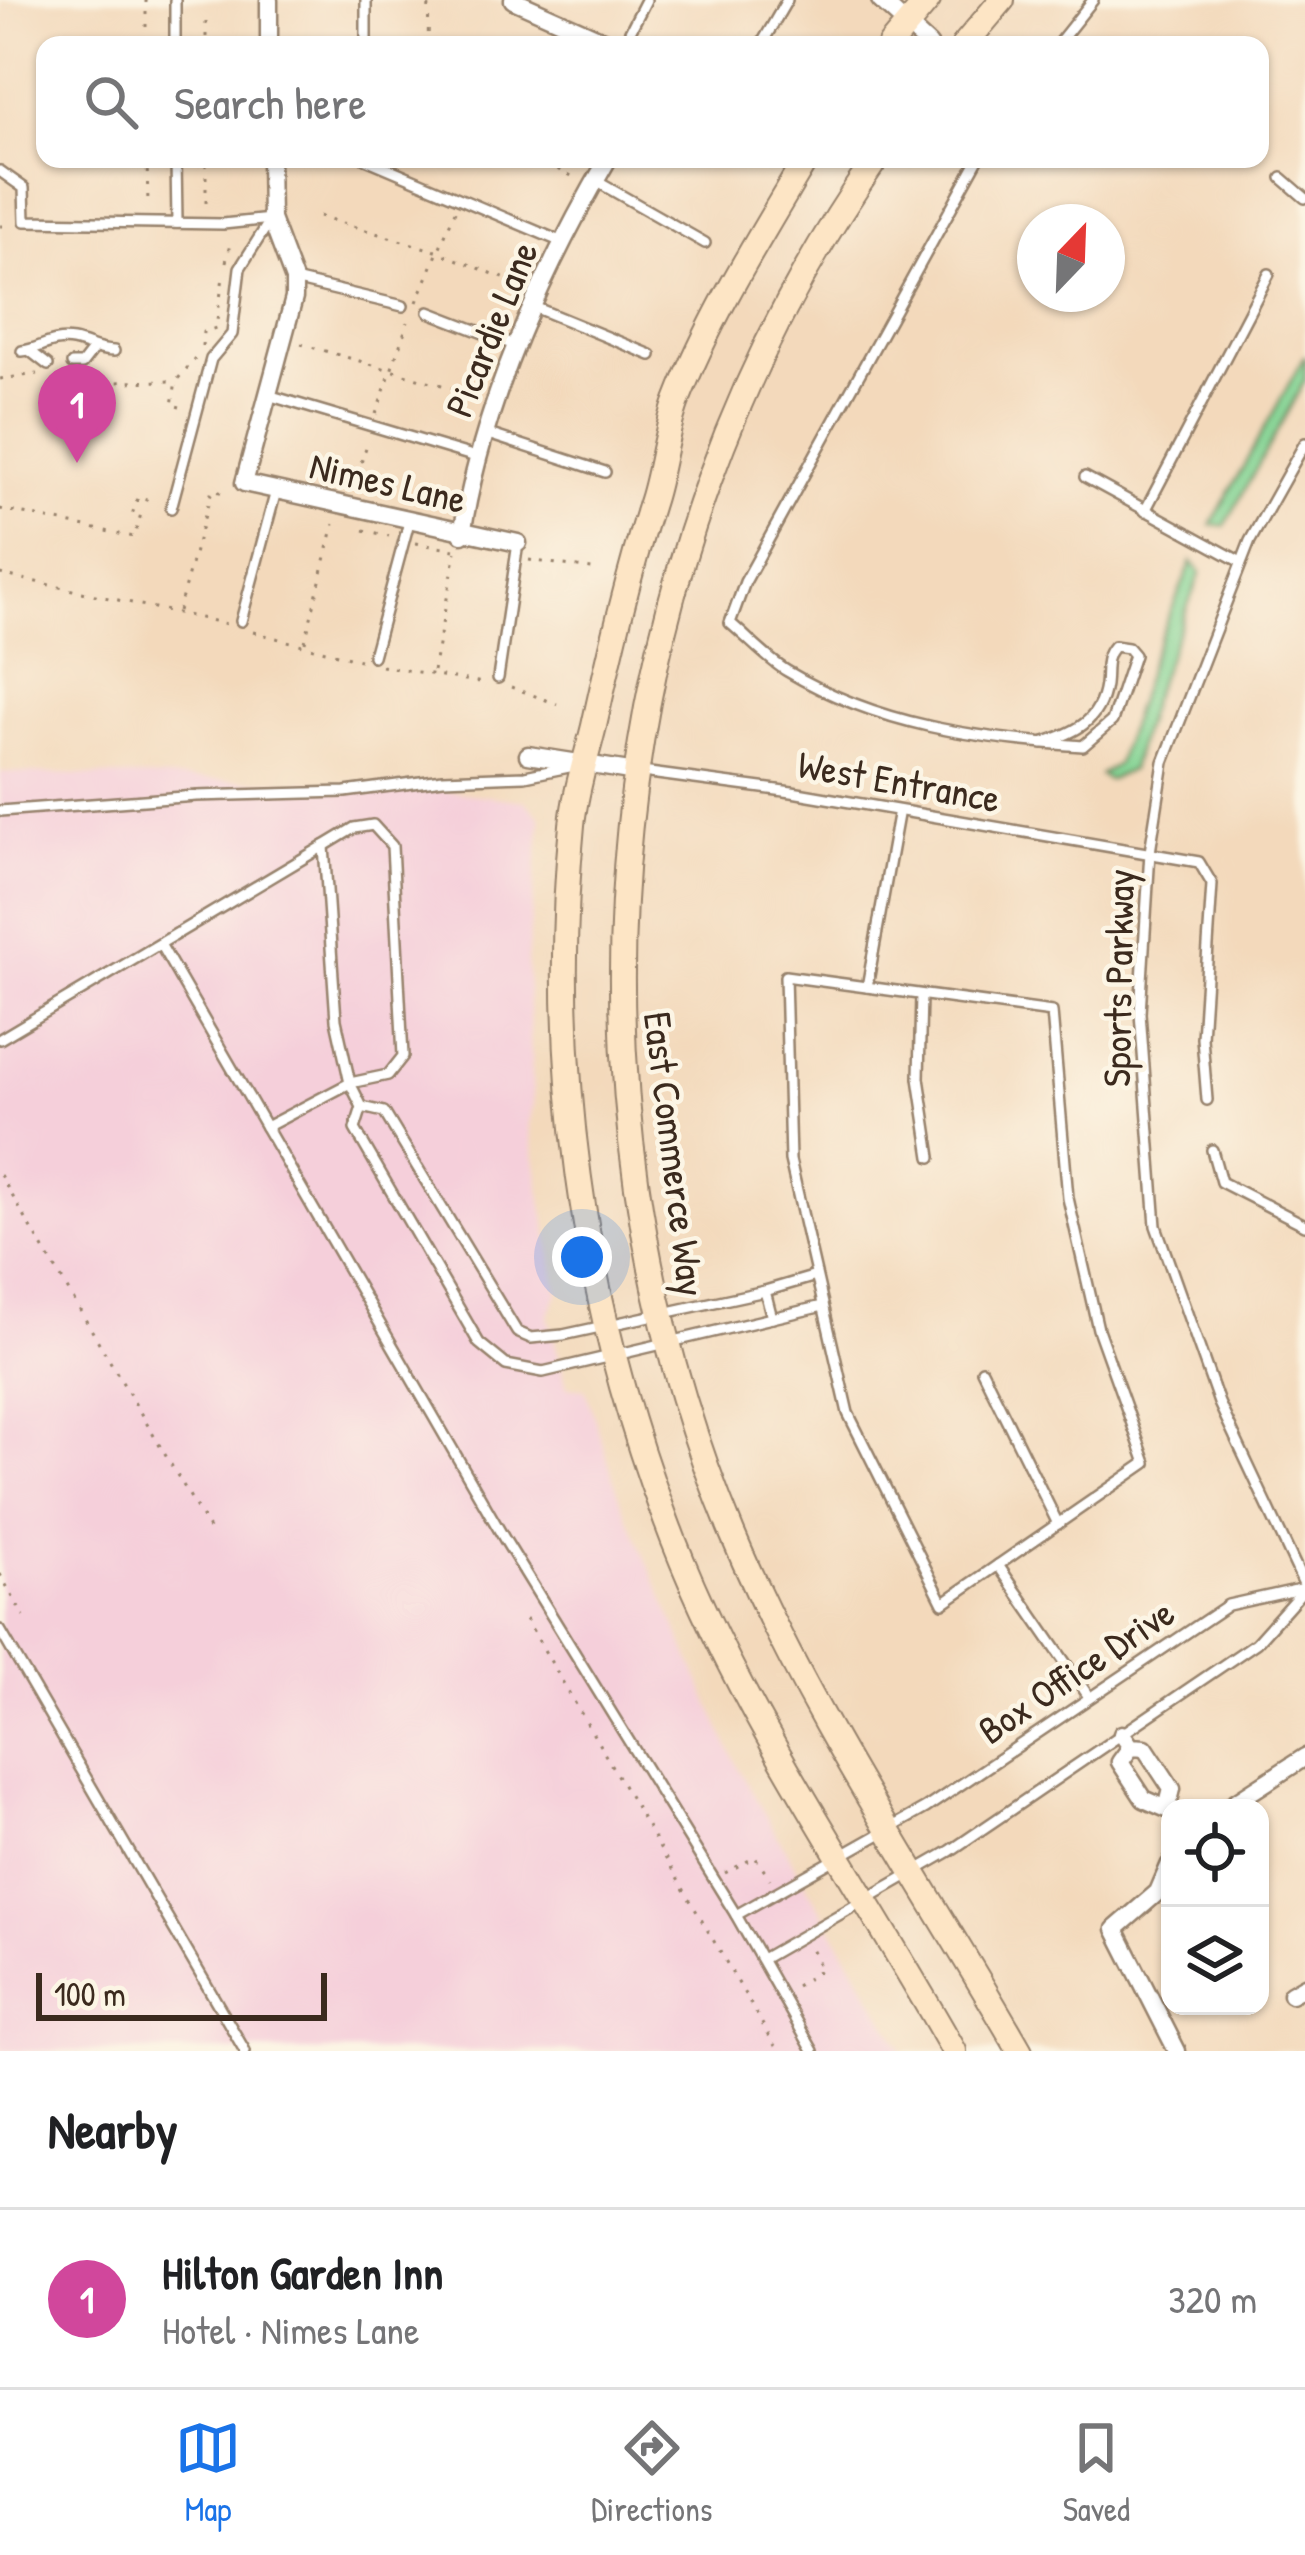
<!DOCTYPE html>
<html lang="en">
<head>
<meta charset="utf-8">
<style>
  :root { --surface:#fff; --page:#f2f2f2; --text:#202124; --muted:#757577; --line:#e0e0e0; --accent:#1a73e8 }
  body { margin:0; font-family:"Patrick Hand",sans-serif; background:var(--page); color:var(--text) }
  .controls { position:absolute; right:36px; bottom:36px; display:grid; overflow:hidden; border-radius:24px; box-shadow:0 3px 9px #0004 }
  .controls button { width:108px; height:108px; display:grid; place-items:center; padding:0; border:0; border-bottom:3px solid var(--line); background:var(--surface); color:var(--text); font:60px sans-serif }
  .compass { position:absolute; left:1017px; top:204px; width:108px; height:108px; border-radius:50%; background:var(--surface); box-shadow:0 3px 9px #0004; rotate:23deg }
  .scale { position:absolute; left:36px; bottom:30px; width:291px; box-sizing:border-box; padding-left:12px; border:6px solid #3b2a1e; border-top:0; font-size:33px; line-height:42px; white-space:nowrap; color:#3b2a1e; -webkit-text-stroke:9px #fcf5e5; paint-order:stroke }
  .you { position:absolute; left:582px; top:1257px; width:42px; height:42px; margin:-30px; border:9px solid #fff; border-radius:50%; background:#1a73e8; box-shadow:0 0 0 18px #1a73e833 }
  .badge { display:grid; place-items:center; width:78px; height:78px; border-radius:50%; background:var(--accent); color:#fff; font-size:39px; font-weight:700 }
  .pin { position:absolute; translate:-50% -99px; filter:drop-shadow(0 3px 6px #0008) }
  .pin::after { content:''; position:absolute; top:63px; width:42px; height:36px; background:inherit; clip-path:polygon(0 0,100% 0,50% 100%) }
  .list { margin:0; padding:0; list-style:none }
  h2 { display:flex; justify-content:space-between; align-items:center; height:156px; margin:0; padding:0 48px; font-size:51px }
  h2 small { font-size:39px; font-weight:400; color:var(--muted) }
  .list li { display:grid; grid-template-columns:78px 1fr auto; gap:36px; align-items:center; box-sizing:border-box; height:180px; padding:0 48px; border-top:3px solid var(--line) }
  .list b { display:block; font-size:45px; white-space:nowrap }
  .list p { margin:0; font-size:39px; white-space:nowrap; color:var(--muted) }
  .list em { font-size:39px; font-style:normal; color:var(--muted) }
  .icon { flex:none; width:66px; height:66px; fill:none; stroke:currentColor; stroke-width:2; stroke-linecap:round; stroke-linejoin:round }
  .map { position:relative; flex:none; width:1305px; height:2051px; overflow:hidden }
  .search { position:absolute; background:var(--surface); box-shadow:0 3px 9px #0004; left:36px; right:36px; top:36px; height:132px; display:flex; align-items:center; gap:30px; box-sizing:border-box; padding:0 42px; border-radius:24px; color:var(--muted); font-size:45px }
  .sheet { height:336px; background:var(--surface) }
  nav { display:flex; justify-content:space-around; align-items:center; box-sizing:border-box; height:168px; border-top:3px solid var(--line); background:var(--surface); font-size:33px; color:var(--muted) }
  nav a { display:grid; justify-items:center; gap:6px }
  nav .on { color:var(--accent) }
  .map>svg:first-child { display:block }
  .built { fill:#f5cfda }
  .green { fill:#85d494; stroke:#607f59; stroke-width:3 }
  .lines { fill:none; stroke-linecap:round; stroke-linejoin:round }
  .lane-casing { stroke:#97826c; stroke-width:14 }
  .street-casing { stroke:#97826c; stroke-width:21 }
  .secondary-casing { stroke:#97826c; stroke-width:28 }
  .path { stroke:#97826c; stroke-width:3; stroke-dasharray:3 9; stroke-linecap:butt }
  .lane { stroke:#fff; stroke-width:9 }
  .street { stroke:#fff; stroke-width:16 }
  .secondary { stroke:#fde5c5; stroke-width:24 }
  .labels { text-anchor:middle; stroke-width:9; stroke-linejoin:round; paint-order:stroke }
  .street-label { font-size:39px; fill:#3b2a1e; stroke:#fcf5e5 }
</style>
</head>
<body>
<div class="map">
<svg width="1305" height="2051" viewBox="0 0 1305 2051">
  <rect width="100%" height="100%" fill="#fcf5e5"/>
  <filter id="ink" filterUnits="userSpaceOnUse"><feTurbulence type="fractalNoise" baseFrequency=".00833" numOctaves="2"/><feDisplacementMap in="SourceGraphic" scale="24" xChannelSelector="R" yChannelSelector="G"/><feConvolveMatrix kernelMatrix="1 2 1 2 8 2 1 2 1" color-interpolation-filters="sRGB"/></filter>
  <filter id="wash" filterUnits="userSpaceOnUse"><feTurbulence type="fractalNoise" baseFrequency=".004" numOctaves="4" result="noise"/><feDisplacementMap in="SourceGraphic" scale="48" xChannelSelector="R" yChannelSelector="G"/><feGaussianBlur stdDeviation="2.7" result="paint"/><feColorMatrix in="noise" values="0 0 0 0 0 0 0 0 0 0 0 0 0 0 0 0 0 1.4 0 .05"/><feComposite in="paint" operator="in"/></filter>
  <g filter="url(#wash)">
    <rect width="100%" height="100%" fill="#f3d9bb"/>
    <polygon class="built" points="0,772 415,787 525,801 541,818 527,960 533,1105 529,1124 558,1293 548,1316 567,1387 585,1389 623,1507 739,1770 903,2051 0,2051"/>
    <g class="green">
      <polygon points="1305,355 1305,380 1225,526 1211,525"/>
      <polygon points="1192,562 1201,572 1151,700 1131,770 1108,780 1100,775 1117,764 1152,656"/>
    </g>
  </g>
  <g filter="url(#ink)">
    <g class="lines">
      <defs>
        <g id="lane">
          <polyline points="175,0 175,45"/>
          <polyline points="366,45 366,0"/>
          <polyline points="623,45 646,0"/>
          <polyline points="761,45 787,0"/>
          <polyline points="1057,45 1093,0"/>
          <polyline points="176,159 177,223"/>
          <polyline points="366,159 562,242"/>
          <path d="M 978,159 L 745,582 L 730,623 C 748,638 767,659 787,671 C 879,726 978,739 1083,746 L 1112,721 L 1134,655 L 1128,648 L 1114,646 C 1103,659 1107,669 1105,685 C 1100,722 1074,733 1042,743"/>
          <polyline points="0,171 24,188 25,221 223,224 271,219"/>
          <polyline points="1282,178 1305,198"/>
          <polyline points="596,181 705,243"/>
          <polyline points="294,280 403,306"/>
          <polyline points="534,307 651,355"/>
          <polyline points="429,312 517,346"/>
          <path d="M 22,351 C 40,349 52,337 73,341 C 89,344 96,351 114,351"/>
          <polyline points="30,351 48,365"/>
          <polyline points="72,364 82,364 92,351"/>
          <polyline points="268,395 476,457"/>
          <polyline points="485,433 605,472"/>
          <polyline points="1305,443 1250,541 1164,762 1150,852 1140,1013 1156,1226 1219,1403 1305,1586"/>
          <polyline points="1085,477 1241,562"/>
          <polyline points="171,508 211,359 232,334 240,268 271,219"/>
          <polyline points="1145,511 1269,274"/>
          <polyline points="241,621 276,491"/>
          <polyline points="373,656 409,522"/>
          <polyline points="498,678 518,543"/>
          <polyline points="642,772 792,792 1199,862 1212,884 1202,1038 1207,1100"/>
          <polyline points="0,811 196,796 345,792 443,779 525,776 574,766"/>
          <polyline points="324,846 354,828 373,825 392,846 403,1056 388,1075 350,1083 362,1107 355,1129 479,1343 506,1365 543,1372 772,1318 765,1291 563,1335 531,1338 517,1332 384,1112 362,1107"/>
          <polygon points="785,976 1052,1012 1068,1198 1098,1329 1146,1463 943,1603 848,1413 790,1160"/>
          <polyline points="867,987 898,815"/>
          <polyline points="921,995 919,1078 931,1157"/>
          <polyline points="0,1039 324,846 336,1020 350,1083 266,1127 160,944"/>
          <polyline points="266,1127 505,1540 736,1915 813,2051"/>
          <polyline points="1212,1150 1221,1182 1305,1225"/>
          <polyline points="765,1291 816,1276"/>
          <polyline points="772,1318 823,1306"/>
          <polyline points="982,1370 1058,1524"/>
          <polyline points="998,1565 1089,1697"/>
          <polyline points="0,1630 245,2051"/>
          <polyline points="736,1915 926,1808 1228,1605 1305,1588"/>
          <polyline points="762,1959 950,1851 1256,1643 1305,1588"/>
        </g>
        <g id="street">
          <polyline points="269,0 269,45"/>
          <polyline points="513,0 614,45"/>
          <polyline points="880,0 929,45"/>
          <polyline points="270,159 271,219 294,280 294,298 244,483 518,543"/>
          <path d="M 462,534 C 483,402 541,274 608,159"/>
          <polyline points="528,755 636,772"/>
          <polyline points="1122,1734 1131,1747 1145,1748 1172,1789 1167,1809 1144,1799 1120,1762 1131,1747"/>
          <polyline points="1226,1808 1305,1757"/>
          <polyline points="1170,1864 1158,1892 1115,1929 1177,2051"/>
          <polyline points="1291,1994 1305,1986"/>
        </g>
        <g id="secondary">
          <polyline points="890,45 928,0"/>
          <polyline points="964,45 1002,0"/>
          <path d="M 806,159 C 760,237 710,316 677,401 C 665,433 662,468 652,500 C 628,575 611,649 594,726 C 586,759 575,792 572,825 C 549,1059 582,1296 664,1515 C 734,1706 855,1875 954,2051"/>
          <path d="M 876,159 C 597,557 546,1087 732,1533 C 808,1714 922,1881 1020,2051"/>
        </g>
      </defs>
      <use href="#lane" class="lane-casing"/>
      <use href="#street" class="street-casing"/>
      <use href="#secondary" class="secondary-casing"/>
      <g class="path">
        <polyline points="146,0 146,45"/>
        <polyline points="206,22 206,45"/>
        <polyline points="428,45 429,0"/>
        <polyline points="147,159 148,205"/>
        <polyline points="536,159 578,179"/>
        <polyline points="206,203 206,159"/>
        <polyline points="319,216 436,251 521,285"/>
        <polyline points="0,226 12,226"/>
        <polyline points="226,262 230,244"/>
        <polyline points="417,302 455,211"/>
        <polyline points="301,344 476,395"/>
        <polyline points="202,346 203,332 216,328 223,277"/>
        <polyline points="95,375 113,382 174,381"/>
        <polyline points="0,379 38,374"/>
        <polyline points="180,407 172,405 176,381 195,359"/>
        <polyline points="376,414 408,322"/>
        <polyline points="354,485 368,441"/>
        <polyline points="0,509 134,537 141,514 133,512 138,497 155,503"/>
        <polyline points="364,530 389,536"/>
        <polyline points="416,543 454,550"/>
        <polyline points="529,560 592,569"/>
        <polyline points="0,574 227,624"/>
        <polyline points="178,611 212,490 227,494"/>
        <polyline points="253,632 360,660"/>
        <polyline points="305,642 334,524"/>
        <polyline points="381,666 484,683"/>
        <polyline points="433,671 456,552"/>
        <polyline points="511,687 557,704"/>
        <polyline points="0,1175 212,1534"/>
        <polyline points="0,1574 24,1617"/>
        <polyline points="526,1619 778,2051"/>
        <polyline points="725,1873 755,1857 770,1879"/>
        <polyline points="796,1986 821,1970 810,1947"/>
      </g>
      <use href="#lane" class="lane"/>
      <use href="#street" class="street"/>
      <use href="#secondary" class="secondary"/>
    </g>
  </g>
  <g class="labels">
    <g class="street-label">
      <text transform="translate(491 329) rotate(-68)" y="14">Picardie Lane</text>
      <text transform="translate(388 482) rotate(13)" y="14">Nimes Lane</text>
      <text transform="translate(899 781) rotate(10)" y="14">West Entrance</text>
      <text transform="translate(1118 978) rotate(-89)" y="14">Sports Parkway</text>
      <text transform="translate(675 1154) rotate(83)" y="14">East Commerce Way</text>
      <text transform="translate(1076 1671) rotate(-34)" y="14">Box Office Drive</text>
    </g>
  </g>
</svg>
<div class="controls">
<button><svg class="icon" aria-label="locate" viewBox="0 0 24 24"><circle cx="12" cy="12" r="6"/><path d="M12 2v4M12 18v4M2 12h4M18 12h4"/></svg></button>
<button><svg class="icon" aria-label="layers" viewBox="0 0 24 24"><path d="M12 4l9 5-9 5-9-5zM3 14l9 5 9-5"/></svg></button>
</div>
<svg class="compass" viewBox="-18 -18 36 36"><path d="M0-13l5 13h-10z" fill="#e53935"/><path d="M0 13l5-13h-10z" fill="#757577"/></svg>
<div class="scale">100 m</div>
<div class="you"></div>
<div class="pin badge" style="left:77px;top:463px;background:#d1479c">1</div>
<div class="search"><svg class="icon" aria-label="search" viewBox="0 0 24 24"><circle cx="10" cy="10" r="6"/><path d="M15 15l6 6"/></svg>Search here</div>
</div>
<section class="sheet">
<h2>Nearby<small></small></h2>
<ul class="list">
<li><span class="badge" style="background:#d1479c">1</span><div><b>Hilton Garden Inn</b><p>Hotel · Nimes Lane</p></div><em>320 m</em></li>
</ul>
</section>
<nav>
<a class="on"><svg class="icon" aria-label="map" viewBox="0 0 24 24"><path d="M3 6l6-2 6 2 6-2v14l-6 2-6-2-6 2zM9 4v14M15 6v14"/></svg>Map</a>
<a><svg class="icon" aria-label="directions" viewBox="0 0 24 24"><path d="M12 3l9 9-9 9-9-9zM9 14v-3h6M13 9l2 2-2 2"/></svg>Directions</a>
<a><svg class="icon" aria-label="saved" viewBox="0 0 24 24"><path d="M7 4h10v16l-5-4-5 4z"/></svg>Saved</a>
</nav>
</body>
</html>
